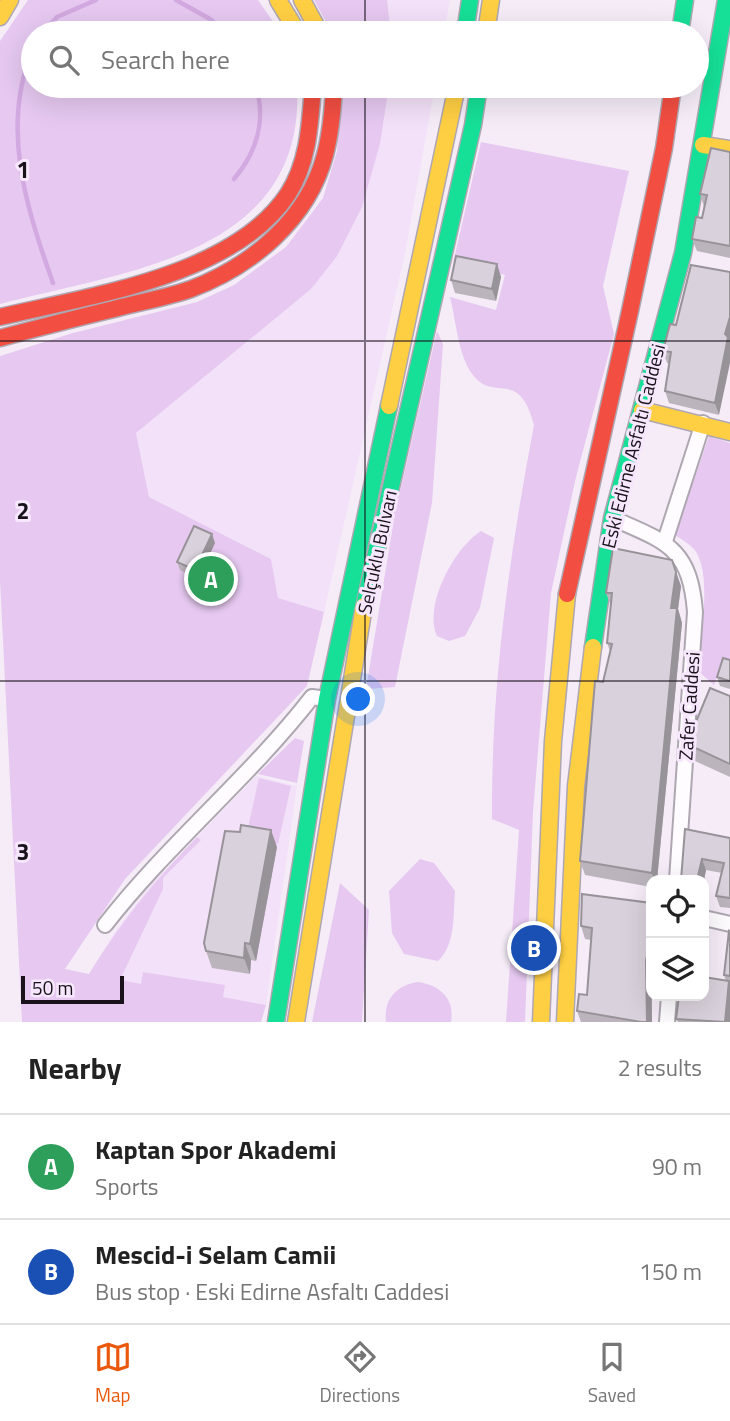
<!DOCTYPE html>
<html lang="en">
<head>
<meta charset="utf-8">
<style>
  :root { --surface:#fff; --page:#f2f2f2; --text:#222; --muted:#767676; --line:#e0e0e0; --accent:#ea580c }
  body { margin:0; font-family:"Titillium Web",sans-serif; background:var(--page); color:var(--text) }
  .controls { position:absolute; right:21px; bottom:21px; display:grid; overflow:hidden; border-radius:14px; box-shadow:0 7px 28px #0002 }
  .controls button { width:63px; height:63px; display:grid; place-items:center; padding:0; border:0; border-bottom:2px solid var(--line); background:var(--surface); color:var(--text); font:35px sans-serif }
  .scale { position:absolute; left:21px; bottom:18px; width:103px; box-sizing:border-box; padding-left:7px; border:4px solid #19121b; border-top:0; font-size:19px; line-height:24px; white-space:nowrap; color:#19121b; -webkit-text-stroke:5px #f7e7fd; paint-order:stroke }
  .you { position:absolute; left:359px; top:700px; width:24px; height:24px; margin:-18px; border:5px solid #fff; border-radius:50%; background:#1a73e8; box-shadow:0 0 0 10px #1a73e833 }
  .badge { display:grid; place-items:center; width:46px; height:46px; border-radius:50%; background:var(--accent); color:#fff; font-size:23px; font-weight:700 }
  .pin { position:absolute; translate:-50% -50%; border:4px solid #fff; box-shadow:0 2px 7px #0006 }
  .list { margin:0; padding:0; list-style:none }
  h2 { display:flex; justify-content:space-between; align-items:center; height:91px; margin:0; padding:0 28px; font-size:30px }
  h2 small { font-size:23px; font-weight:400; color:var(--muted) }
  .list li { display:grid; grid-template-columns:46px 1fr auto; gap:21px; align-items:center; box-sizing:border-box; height:105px; padding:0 28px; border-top:2px solid var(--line) }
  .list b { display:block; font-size:26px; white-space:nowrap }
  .list p { margin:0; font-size:23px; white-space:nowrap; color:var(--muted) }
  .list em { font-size:23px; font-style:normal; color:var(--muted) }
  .icon { flex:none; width:38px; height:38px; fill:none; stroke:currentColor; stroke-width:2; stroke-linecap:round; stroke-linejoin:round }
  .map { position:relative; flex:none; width:730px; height:1022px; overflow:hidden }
  .search { position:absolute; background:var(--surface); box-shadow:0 7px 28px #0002; left:21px; right:21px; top:21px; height:77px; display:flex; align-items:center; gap:18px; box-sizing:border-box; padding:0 24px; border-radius:38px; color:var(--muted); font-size:26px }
  .sheet { height:301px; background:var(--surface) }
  nav { display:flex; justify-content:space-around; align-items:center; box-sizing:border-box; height:98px; border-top:2px solid var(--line); background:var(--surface); font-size:19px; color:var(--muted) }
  nav a { display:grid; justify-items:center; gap:4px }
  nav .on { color:var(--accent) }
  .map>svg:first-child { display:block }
  .built { fill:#f3e1f9 }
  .green { fill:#e6c8f0 }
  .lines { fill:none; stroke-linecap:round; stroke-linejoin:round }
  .stream { stroke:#d2a9e0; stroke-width:4.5 }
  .street-casing { stroke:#aea7b1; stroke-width:18 }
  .fast-casing { stroke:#aea7b1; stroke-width:19 }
  .slow-casing { stroke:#aea7b1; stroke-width:19 }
  .jam-casing { stroke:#aea7b1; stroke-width:19 }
  .street { stroke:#fefcfe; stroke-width:14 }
  .fast { stroke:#16e098; stroke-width:16 }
  .slow { stroke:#ffcf43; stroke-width:16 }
  .jam { stroke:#f24e42; stroke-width:16 }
  .wall { fill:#bbb4bc }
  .shaded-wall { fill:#989299 }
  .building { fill:#d9d1db; stroke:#989299; stroke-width:2 }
  .grid { fill:none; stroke:#19121b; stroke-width:2; stroke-opacity:0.55 }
  .labels { text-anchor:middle; stroke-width:6; stroke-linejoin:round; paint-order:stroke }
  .street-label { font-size:19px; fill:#19121b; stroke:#f7e7fd }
  .grid-label { font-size:23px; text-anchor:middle; font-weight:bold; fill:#19121b; stroke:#f7e7fd; stroke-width:6; stroke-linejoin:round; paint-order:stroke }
</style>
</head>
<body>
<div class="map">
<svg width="730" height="1022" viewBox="0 0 730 1022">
  <rect width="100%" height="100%" fill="#f5ecf8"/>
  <g class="built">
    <polygon points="387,0 450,0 444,33 391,33"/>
    <polygon points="389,86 435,86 405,253 324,612 278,598 271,559 149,497 136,433 311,289 362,207 380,144"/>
    <polygon points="256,776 297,786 266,1005 223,997 224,985 144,972 141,985 89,974 117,929 152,884"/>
  </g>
  <g class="green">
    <path d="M 28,0 L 258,0 L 281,33 L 33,33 L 33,86 L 297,86 C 306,255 125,271 0,304 L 0,41 Z"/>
    <polygon points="314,0 387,0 391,33 332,33"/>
    <path d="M 342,86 L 389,86 L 380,144 L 362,207 L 337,256 L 311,289 L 136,433 L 149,497 L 271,559 L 278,598 L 324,612 L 307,686 L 125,879 L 65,969 L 89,974 C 120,923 155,880 197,837 L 201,840 L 163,878 L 163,889 L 120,980 L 141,984 L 143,972 L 225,985 L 223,997 L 266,1005 L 261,1022 L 22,1022 L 0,580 L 0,356 L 73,333 L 197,302 L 234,285 L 286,247 L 323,198 L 337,151 Z"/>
    <path d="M 481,142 L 629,171 L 603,286 L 614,334 L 576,477 L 551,593 L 533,812 L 525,1022 L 506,1022 L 519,830 L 492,819 C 491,685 509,557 534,425 C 519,367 494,403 473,375 C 458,356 456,320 450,297 L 496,310 L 505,275 L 453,263 Z"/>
    <polygon points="437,331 443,344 432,503 395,687 366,689 395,513"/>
    <path d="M 709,436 L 730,443 L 730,664 L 723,662 L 714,685 L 697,670 C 700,642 714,570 693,548 C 688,543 681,539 675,535 Z"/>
    <path d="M 481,531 L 494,538 L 480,608 L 465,636 L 449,641 L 437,636 C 423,606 454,548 481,531 Z"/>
    <polygon points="295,738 304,741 297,783 258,774"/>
    <polygon points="259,778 291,786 278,844 246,837"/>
    <path d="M 420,859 L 434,863 L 455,891 C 453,915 456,944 438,961 L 404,954 L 392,933 L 389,891 Z"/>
    <polygon points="340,883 369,910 362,1022 312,1022"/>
    <path d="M 418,982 C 440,985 455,999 451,1022 L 386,1022 C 383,999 397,985 418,982 Z"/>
  </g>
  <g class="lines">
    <g class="stream">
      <polyline points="176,0 210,19 226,33"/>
      <polyline points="43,33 57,17 96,0"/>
      <path d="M 33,49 C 0,126 26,207 53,283"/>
      <path d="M 234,179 C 257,152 266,120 256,86"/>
    </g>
    <defs>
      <g id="street">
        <path d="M 612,518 C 666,542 690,547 695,612 L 677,880"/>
        <polyline points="665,541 703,423"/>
        <polyline points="704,918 730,924"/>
        <path d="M 105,925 C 168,844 249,778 312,697 L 327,699"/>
        <polyline points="667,1022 669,996"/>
      </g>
      <g id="fast">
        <polyline points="465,33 470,0"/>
        <polyline points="680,33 685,0"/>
        <polyline points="364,606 473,125 479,86"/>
        <polyline points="593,647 612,518 683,253 726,0"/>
        <polyline points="276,1022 327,699 389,406"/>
      </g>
      <g id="slow">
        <polyline points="278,0 298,33"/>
        <polyline points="302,0 320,33"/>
        <polyline points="0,17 10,0"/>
        <polyline points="486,33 491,0"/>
        <polyline points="703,145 730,149"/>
        <polyline points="389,406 457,86"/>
        <polyline points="642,410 730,432"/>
        <polyline points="296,1022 364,606"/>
        <polyline points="541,1022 553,741 567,594"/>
        <polyline points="565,1022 576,786 593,647"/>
      </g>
      <g id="jam">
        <path d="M 0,317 C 89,296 234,276 288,194 C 309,161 310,123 313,86"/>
        <path d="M 0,338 C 38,328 76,318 114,309 C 139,302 166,298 191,289 C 252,266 308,219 325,155 C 331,132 333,109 334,86"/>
        <polyline points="567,594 630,311 664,148 673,86"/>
      </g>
    </defs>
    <use href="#street" class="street-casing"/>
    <use href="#fast" class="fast-casing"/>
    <use href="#slow" class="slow-casing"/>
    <use href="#jam" class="jam-casing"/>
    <use href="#street" class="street"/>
    <use href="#fast" class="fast"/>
    <use href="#slow" class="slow"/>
    <use href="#jam" class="jam"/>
  </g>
  <g class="wall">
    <polygon points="730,152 730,258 697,251 692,239 702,218 704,207 700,194"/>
    <polygon points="497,264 501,277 496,301 455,293 451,280"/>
    <polygon points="691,265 719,415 669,403 665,391 669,363 667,363 663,351 676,325"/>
    <polygon points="215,543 198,579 180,570 177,562"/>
    <polygon points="681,586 678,609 682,623 657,880 651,880 651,887 585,875 580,861 603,682 610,651 607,643 611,606 606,593"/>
    <polygon points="730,660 730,689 720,686 717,677"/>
    <polygon points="730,696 730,777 695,761 689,745"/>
    <polygon points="685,829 730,838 730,908 720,907 716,896 722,873 706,870 704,880 681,880"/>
    <polygon points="277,847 256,961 251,960 250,974 212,968 206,951"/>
    <polygon points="582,894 651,973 652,1022 581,1022 577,1011 587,995 591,940 585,939 581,926"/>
    <polygon points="730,932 730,1022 678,1022 676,1019 726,981 724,975"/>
  </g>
  <g class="shaded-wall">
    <polygon points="497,264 501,277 496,301 492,289"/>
    <polygon points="730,317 730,363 719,415 715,403 725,334"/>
    <polygon points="212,534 215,543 198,579 195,570"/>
    <polygon points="672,560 681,586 678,609 682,623 657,880 654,880 652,873 671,608"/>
    <polygon points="271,830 277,847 256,961 250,944"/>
    <polygon points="702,859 706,870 704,880 697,880"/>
    <polygon points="651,941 652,1022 647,1022 646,960"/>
    <polygon points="245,943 251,960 250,974 244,958"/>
    <polygon points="729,981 730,984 730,1022 725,1022"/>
  </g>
  <g class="building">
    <polygon points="711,148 730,152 730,246 692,239 696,217 702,218 707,195 700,194"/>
    <polygon points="456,256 497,264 492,289 451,280"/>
    <polygon points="691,265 730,272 730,317 725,334 728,337 715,403 665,391 671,352 663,351 670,324 676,325"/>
    <polygon points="194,526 212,534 195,570 177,562"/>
    <polygon points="613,548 672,560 676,572 671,608 677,608 652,873 580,861 595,681 603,682 612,644 607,643 612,593 606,593"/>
    <polygon points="723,658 730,660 730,681 717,677"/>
    <polygon points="710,688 730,696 730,764 689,745 690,736"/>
    <polygon points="241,825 271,830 250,944 245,943 244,958 206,951 204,943 225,831 240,832"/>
    <polygon points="685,829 730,838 730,898 716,896 724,863 702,859 697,880 681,880"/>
    <polygon points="582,894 651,903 651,941 646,960 647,1022 641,1022 577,1011 579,994 587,995 592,928 581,926"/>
    <polygon points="729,931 730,932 730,976 724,975"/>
    <polygon points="704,977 729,981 725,1022 676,1019 679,996 704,996"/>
  </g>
  <path class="grid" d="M 365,0 L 365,33M 365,86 L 365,1022M 0,341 L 730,341M 0,681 L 730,681"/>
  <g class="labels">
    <g class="street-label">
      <text transform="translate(633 446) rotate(-76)" y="7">Eski Edirne Asfaltı Caddesi</text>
      <text transform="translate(377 552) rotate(-78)" y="7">Selçuklu Bulvarı</text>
      <text transform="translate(689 706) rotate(-86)" y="7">Zafer Caddesi</text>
    </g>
  </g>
  <g class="grid-label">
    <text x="23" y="178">1</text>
    <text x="23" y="519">2</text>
    <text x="23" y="860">3</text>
  </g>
</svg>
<div class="controls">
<button><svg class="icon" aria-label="locate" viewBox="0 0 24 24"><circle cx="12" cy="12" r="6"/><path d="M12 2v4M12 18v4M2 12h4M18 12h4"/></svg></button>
<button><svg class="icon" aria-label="layers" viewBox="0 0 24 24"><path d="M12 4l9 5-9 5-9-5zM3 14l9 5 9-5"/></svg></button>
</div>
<div class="scale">50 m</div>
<div class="you"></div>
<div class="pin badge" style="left:211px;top:579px;background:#2e9e5b">A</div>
<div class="pin badge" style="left:534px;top:948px;background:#1a4fb4">B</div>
<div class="search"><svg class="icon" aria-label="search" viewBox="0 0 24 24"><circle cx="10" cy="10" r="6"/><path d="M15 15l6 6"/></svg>Search here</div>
</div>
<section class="sheet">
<h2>Nearby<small>2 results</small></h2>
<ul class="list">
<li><span class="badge" style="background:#2e9e5b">A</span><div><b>Kaptan Spor Akademi</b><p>Sports</p></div><em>90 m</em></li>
<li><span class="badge" style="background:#1a4fb4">B</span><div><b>Mescid-i Selam Camii</b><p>Bus stop · Eski Edirne Asfaltı Caddesi</p></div><em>150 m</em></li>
</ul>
</section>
<nav>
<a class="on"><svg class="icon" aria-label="map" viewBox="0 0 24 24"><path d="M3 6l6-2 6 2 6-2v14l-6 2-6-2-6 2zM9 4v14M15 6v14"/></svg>Map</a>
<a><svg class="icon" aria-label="directions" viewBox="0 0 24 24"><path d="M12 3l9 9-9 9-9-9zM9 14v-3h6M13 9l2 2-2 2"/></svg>Directions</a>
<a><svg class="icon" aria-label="saved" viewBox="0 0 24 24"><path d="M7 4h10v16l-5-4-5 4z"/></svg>Saved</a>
</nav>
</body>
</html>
